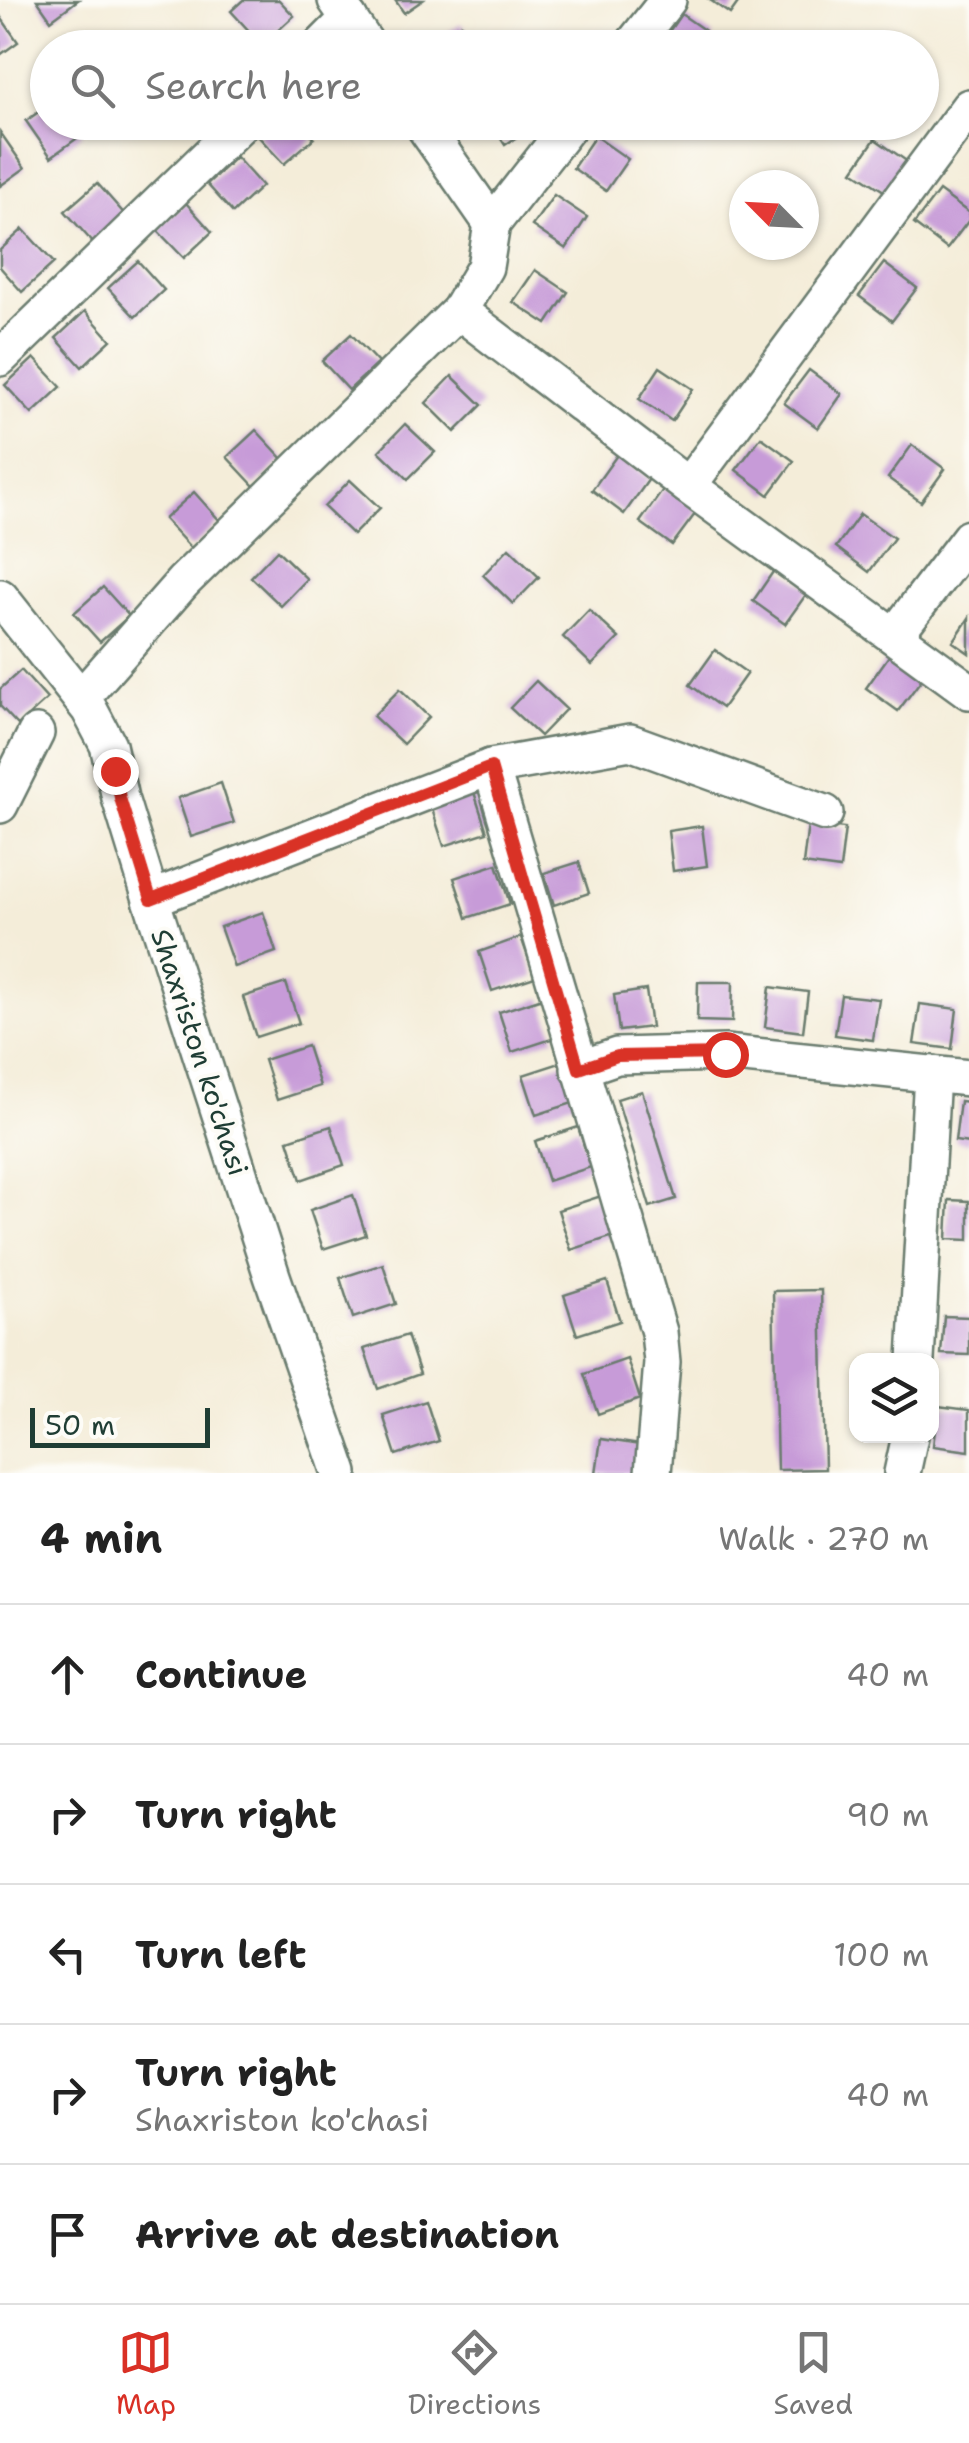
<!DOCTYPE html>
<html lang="en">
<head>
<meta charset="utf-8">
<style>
  :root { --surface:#fff; --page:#f2f2f2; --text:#222; --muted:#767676; --line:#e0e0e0; --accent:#d93025 }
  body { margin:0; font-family:"Shantell Sans",sans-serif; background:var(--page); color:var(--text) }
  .controls { position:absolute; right:30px; bottom:30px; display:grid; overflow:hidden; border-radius:20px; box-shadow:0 2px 8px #0004 }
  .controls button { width:90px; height:90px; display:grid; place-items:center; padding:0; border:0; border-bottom:2px solid var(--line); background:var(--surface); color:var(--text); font:50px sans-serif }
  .compass { position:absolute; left:729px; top:170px; width:90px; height:90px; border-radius:50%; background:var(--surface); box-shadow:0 2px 8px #0004; rotate:294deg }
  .scale { position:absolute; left:30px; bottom:25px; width:180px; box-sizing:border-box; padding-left:10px; border:5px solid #1f3d34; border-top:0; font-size:28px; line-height:35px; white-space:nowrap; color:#1f3d34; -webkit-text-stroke:8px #fdfcf7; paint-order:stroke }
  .stop { position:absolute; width:30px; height:30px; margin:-22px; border:8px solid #d93025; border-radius:50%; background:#fff }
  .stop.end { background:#d93025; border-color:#fff; box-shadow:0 2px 10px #0008 }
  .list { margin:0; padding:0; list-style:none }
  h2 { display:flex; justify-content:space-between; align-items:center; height:130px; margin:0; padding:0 40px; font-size:42px }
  h2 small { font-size:32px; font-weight:400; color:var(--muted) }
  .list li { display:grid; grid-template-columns:65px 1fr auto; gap:30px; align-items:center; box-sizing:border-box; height:140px; padding:0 40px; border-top:2px solid var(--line) }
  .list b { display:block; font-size:38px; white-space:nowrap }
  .list p { margin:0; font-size:32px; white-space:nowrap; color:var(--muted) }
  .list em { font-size:32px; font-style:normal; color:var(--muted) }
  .icon { flex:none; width:55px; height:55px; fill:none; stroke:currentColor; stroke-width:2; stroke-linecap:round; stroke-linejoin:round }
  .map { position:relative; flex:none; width:969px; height:1473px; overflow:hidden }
  .search { position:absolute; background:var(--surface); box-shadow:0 2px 8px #0004; left:30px; right:30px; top:30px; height:110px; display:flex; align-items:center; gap:25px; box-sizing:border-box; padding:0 35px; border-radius:55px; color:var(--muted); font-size:38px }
  .sheet { height:830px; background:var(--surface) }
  nav { display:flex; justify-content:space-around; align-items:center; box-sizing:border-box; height:140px; border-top:2px solid var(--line); background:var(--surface); font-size:28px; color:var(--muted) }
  nav a { display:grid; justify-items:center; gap:5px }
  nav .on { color:var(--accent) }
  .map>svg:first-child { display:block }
  .building { fill:#c79bd8 }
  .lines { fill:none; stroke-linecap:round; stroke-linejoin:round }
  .minor-casing { stroke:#6a7b6e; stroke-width:40 }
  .minor { stroke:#fff; stroke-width:35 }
  .route { stroke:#d93025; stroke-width:12 }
  .labels { text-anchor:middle; stroke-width:8; stroke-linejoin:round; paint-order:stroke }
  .street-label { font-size:28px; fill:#1f3d34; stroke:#fdfcf7 }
</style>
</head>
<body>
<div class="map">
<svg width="969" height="1473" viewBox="0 0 969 1473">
  <rect width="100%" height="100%" fill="#fdfcf7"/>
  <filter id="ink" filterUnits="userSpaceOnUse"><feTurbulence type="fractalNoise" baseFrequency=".01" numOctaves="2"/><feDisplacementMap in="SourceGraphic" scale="20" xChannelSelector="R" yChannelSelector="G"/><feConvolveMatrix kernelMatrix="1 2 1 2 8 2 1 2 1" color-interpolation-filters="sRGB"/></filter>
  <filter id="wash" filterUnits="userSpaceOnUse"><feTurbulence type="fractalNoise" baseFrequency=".0048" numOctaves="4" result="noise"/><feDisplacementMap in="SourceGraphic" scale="40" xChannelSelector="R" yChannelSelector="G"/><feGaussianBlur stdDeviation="2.25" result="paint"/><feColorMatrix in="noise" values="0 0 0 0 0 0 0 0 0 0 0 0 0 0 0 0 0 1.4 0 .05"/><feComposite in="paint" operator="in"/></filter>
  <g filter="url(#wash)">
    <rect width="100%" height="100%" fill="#f4edd9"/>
    <g id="blocks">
      <g class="building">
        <polygon points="37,0 78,0 51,20"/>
        <polygon points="243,0 279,0 294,16 262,45 231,11"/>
        <polygon points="395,0 423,0 404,13"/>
        <polygon points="710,0 740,0 730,14"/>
        <polygon points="681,14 713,36 706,48 659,46"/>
        <polygon points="0,16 18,42 0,55"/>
        <polygon points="461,24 477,48 431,48 429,45"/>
        <polygon points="48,105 48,122 75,122 83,134 51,157 26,121"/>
        <polygon points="272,122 300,122 314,138 284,164 258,136"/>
        <polygon points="490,122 539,122 505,145"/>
        <polygon points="0,132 25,168 0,186"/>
        <polygon points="595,136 628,159 606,191 573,168"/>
        <polygon points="875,139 908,162 887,193 853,171"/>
        <polygon points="236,157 262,186 233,213 207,184"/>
        <polygon points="97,183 127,217 95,245 65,211"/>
        <polygon points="939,191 969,213 969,220 947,249 914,224"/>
        <polygon points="554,195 587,217 566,249 532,226"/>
        <polygon points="186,203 212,232 184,258 157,230"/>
        <polygon points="23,229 54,263 22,292 0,267 0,250"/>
        <polygon points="138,261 164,290 135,317 108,288"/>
        <polygon points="884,263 917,288 892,321 859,296"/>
        <polygon points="535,270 568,292 547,324 513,302"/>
        <polygon points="85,311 111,340 82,367 56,338"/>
        <polygon points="351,334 378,363 349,390 322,361"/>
        <polygon points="34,358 61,387 32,414 5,385"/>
        <polygon points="660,367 693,389 672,421 639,399"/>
        <polygon points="809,370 842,394 818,428 784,403"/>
        <polygon points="452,376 482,405 455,432 426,403"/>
        <polygon points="405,424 435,452 408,479 379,451"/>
        <polygon points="256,430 283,459 254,486 227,457"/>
        <polygon points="761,437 794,461 769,495 736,470"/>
        <polygon points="912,445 945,469 921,502 888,478"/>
        <polygon points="617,455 649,479 624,514 592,490"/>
        <polygon points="350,480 380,508 353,535 324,507"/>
        <polygon points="665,487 698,510 672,545 640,522"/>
        <polygon points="194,492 220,521 191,548 164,519"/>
        <polygon points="860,514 894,538 869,572 836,547"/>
        <polygon points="509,548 539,577 513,604 483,575"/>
        <polygon points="277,550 307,579 281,606 251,577"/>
        <polygon points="777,566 810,589 785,624 753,601"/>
        <polygon points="103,587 129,616 100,642 74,613"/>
        <polygon points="589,610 619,638 592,665 563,637"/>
        <polygon points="969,618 969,653 953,642"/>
        <polygon points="715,650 747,673 722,708 690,685"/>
        <polygon points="891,653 924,676 898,711 866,688"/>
        <polygon points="21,670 47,699 18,725 0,706 0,689"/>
        <polygon points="536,681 566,709 540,736 510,708"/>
        <polygon points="400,689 429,717 403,744 373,716"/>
        <polygon points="221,783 234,823 191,837 178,798"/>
        <polygon points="474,792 487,832 444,846 431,806"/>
        <polygon points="808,824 845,828 840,869 803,864"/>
        <polygon points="702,826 707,866 673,871 668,831"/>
        <polygon points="579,862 589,893 554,905 544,873"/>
        <polygon points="497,864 510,904 467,918 454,878"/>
        <polygon points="263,912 276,952 234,967 220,927"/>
        <polygon points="521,937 535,977 492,991 479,952"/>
        <polygon points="698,982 733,982 732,1022 697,1021"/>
        <polygon points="286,983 299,1023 256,1037 243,997"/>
        <polygon points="770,987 808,992 803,1032 765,1027"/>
        <polygon points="646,990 651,1027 619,1031 614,995"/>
        <polygon points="841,995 879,999 873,1040 835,1035"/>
        <polygon points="542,998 555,1038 512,1052 499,1012"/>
        <polygon points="920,1004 957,1009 952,1049 914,1044"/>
        <polygon points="307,1046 320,1086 277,1100 264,1060"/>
        <polygon points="566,1061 579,1101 536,1115 523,1075"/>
        <polygon points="642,1091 676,1199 650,1207 617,1099"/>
        <polygon points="960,1101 969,1102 969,1143 955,1141"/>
        <polygon points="331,1126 344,1165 301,1180 288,1140"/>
        <polygon points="578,1127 591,1167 548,1181 535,1141"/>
        <polygon points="353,1195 366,1235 323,1249 310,1210"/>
        <polygon points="601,1196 614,1236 571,1250 558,1210"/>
        <polygon points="949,1200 969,1201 969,1240 947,1239"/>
        <polygon points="383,1264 396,1304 353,1318 340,1278"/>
        <polygon points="607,1281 620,1321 577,1335 564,1295"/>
        <polygon points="821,1290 825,1469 777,1470 773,1291"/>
        <polygon points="944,1316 969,1317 969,1355 941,1354"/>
        <polygon points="407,1335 420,1374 378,1389 364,1349"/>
        <polygon points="627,1359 640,1399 598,1414 584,1374"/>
        <polygon points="426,1401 439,1441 396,1455 383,1415"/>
        <polygon points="938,1406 969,1410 969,1451 933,1446"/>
        <polygon points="601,1439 640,1445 635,1473 596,1473"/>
      </g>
    </g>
  </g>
  <g filter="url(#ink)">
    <use href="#blocks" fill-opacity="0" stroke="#6a7b6e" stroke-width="2.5"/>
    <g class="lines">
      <defs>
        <g id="minor">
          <polyline points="336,0 369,48"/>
          <polyline points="319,48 349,18"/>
          <polyline points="630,48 668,0"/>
          <polyline points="421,122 492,224"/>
          <polyline points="459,311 688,486 969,691"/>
          <polyline points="0,358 243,122"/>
          <polyline points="688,486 969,107"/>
          <polyline points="0,597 89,709 108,745 120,798 151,899 272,1276 340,1473"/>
          <polyline points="895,635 969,538"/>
          <polyline points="81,698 183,582 459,311 485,267 492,224 572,122"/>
          <polyline points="491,767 659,1332 662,1362 653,1473"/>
          <polyline points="0,805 36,733"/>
          <polyline points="151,899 491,767 630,742 825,813"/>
          <polyline points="579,1069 617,1056 725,1053 969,1078"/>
          <polyline points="916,1360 932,1074"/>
          <polyline points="902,1473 910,1436"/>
        </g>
      </defs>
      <use href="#minor" class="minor-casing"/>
      <use href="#minor" class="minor"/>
    </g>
  </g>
  <g class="lines" filter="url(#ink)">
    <polyline class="route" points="115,771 120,798 151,899 491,767 579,1069 617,1056 725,1054"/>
  </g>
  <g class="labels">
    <g class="street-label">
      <text transform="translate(200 1052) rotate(72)" y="10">Shaxriston ko'chasi</text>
    </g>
  </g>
</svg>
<div class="controls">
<button><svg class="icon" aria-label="layers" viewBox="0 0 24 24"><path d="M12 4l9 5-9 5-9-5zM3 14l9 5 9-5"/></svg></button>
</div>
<svg class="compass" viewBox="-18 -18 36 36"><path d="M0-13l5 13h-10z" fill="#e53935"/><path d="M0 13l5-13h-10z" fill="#767676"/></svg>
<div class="scale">50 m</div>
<div class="stop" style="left:725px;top:1054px"></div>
<div class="stop end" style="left:115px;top:771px"></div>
<div class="search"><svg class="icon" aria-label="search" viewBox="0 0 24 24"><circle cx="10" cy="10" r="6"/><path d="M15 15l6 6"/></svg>Search here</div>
</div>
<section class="sheet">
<h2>4 min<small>Walk · 270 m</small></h2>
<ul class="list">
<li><svg class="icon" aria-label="ahead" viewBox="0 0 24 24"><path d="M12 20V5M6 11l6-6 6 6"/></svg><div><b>Continue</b></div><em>40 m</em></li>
<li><svg class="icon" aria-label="right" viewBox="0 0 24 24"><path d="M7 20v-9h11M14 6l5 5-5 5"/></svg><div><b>Turn right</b></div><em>90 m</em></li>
<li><svg class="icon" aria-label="left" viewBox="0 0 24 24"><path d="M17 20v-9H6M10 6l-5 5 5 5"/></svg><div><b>Turn left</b></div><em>100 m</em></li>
<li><svg class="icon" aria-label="right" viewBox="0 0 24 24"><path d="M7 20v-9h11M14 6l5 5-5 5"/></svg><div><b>Turn right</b><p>Shaxriston ko'chasi</p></div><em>40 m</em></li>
<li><svg class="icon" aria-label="arrive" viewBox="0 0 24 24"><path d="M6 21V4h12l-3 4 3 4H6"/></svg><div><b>Arrive at destination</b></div></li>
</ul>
</section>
<nav>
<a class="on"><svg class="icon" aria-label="map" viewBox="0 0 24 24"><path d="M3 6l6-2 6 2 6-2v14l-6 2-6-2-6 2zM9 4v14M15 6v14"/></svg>Map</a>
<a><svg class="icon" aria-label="directions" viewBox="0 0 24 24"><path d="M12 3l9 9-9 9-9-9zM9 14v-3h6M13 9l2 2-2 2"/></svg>Directions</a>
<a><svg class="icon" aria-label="saved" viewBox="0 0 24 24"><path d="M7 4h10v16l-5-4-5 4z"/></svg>Saved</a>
</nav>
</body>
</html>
